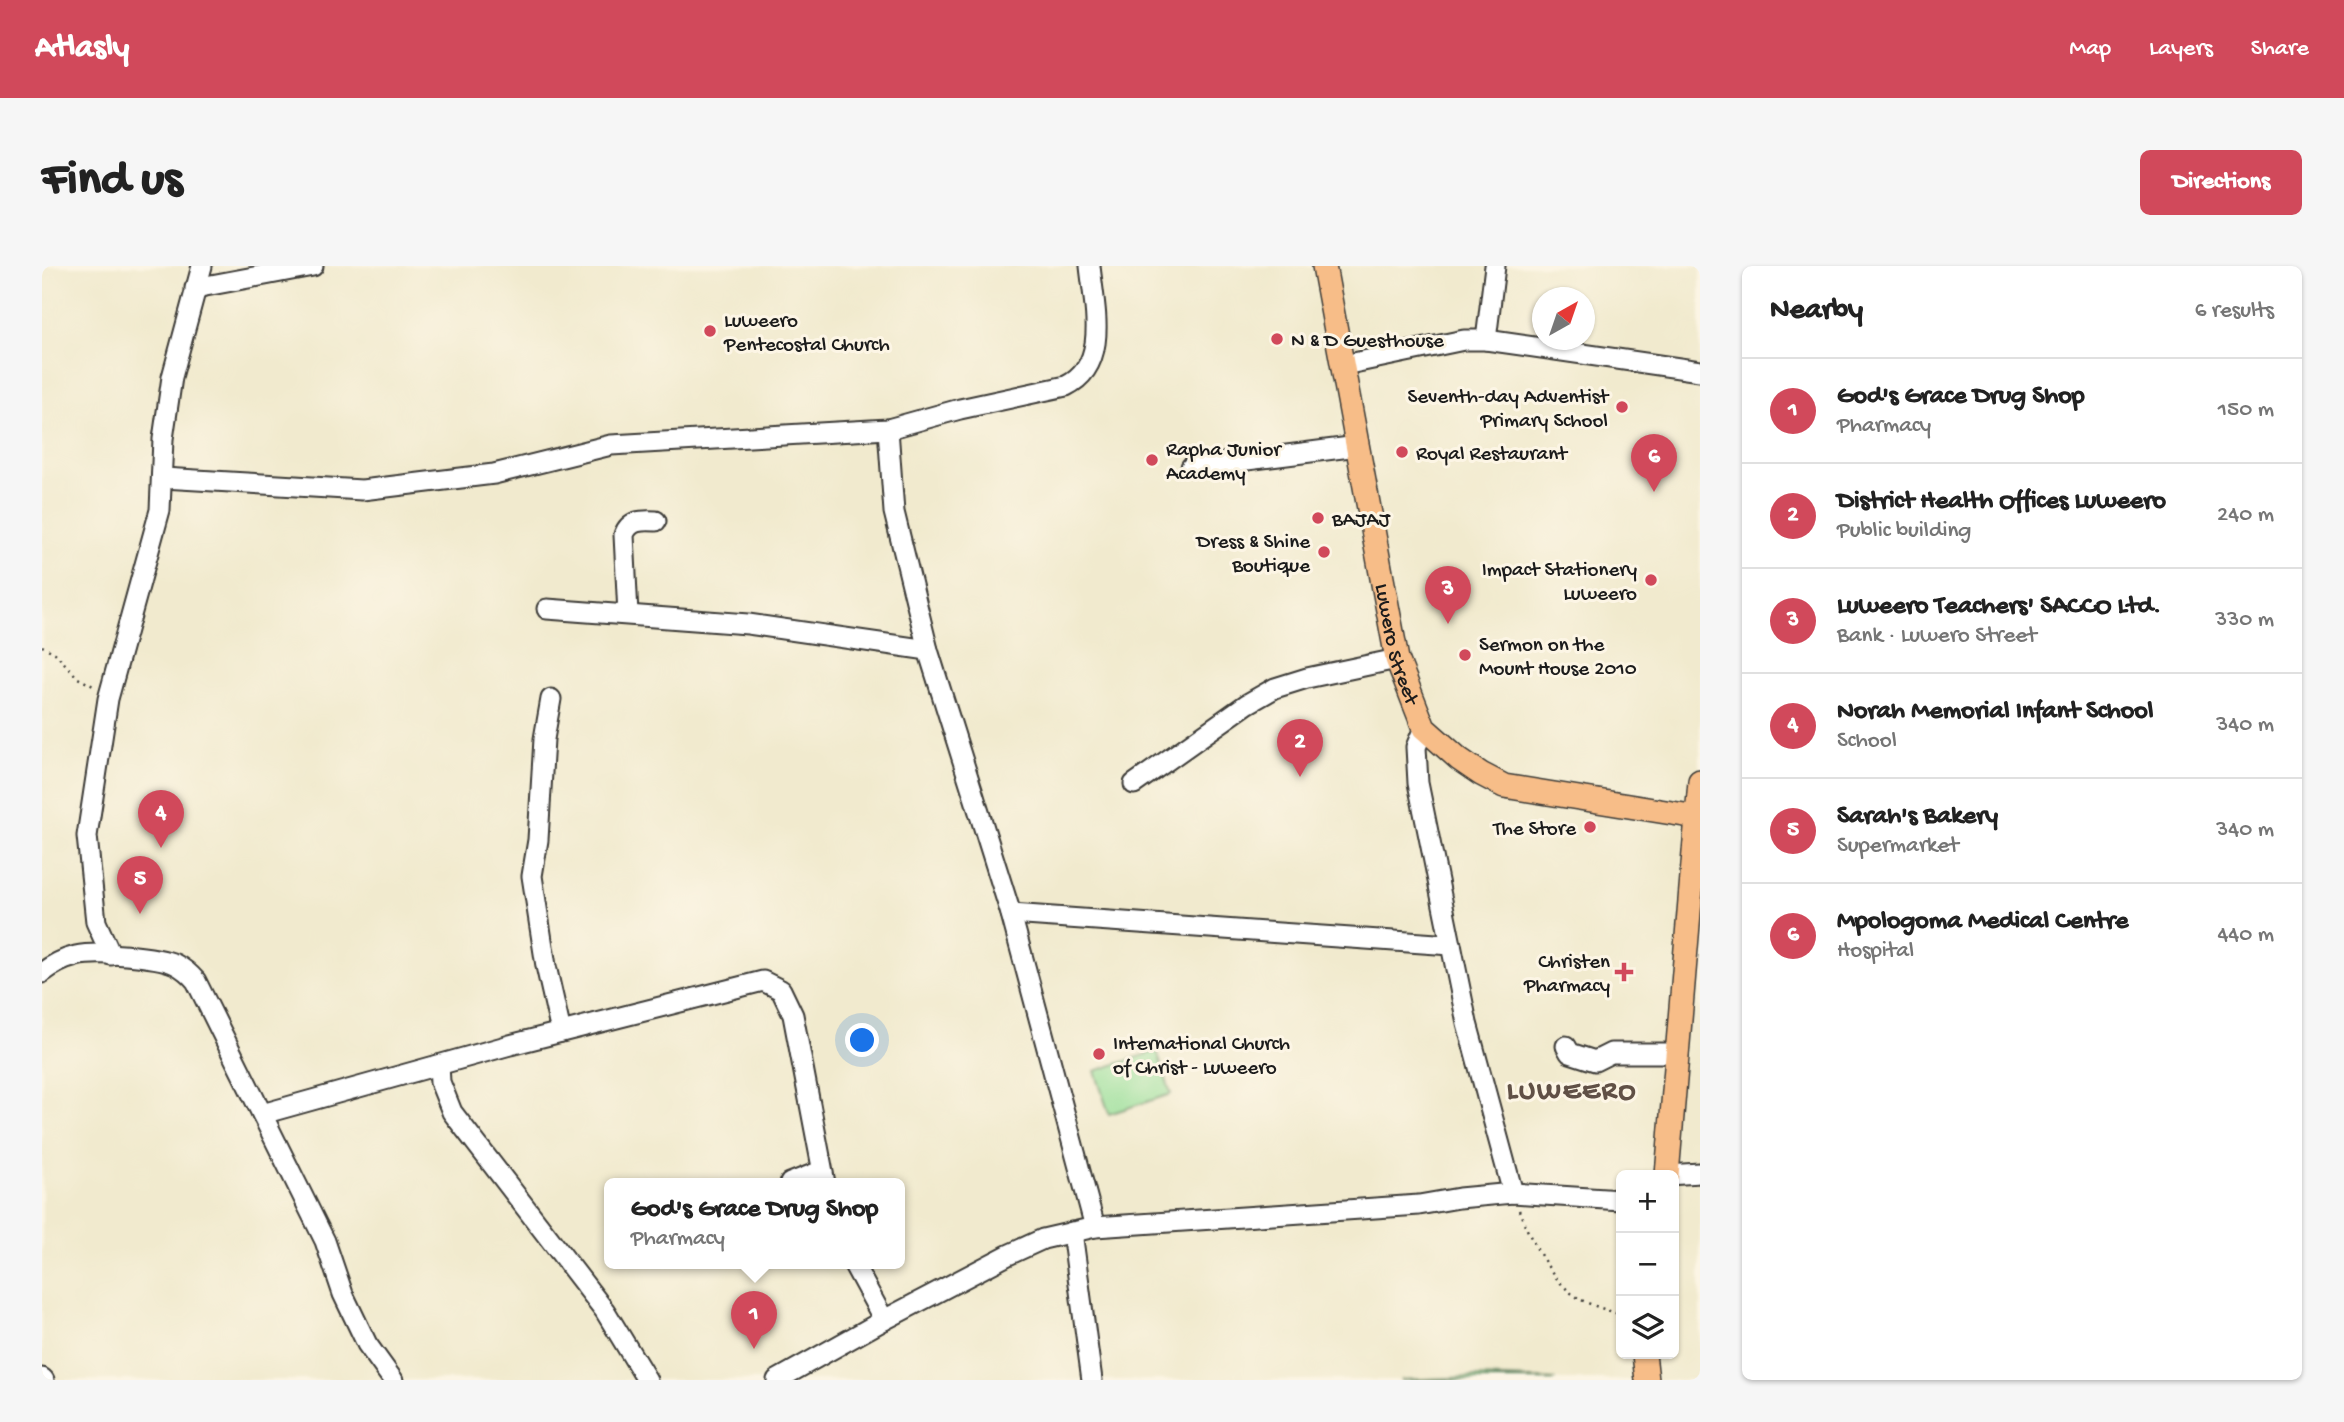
<!DOCTYPE html>
<html lang="en">
<head>
<meta charset="utf-8">
<style>
  :root { --surface:#fff; --page:#f6f6f6; --text:#222; --muted:#767676; --line:#e0e0e0; --accent:#d1495b }
  body { margin:0; font-family:"Gochi Hand",sans-serif; background:var(--page); color:var(--text) }
  .controls { position:absolute; right:21px; bottom:21px; display:grid; overflow:hidden; border-radius:10px; box-shadow:0 2px 5px #0004 }
  .controls button { width:63px; height:63px; display:grid; place-items:center; padding:0; border:0; border-bottom:2px solid var(--line); background:var(--surface); color:var(--text); font:35px sans-serif }
  .compass { position:absolute; left:1490px; top:21px; width:63px; height:63px; border-radius:50%; background:var(--surface); box-shadow:0 2px 5px #0004; rotate:40deg }
  .you { position:absolute; left:821px; top:775px; width:24px; height:24px; margin:-18px; border:5px solid #fff; border-radius:50%; background:#1a73e8; box-shadow:0 0 0 10px #1a73e833 }
  .badge { display:grid; place-items:center; width:46px; height:46px; border-radius:50%; background:var(--accent); color:#fff; font-size:23px; font-weight:700 }
  .pin { position:absolute; translate:-50% -58px; filter:drop-shadow(0 2px 4px #0008) }
  .pin::after { content:''; position:absolute; top:37px; width:24px; height:21px; background:inherit; clip-path:polygon(0 0,100% 0,50% 100%) }
  .popup { position:absolute; left:562px; top:912px; width:301px; height:91px; box-sizing:border-box; display:grid; place-content:center; border-radius:10px; background:var(--surface); filter:drop-shadow(0 2px 5px #0005); font-size:23px; white-space:nowrap; color:var(--muted) }
  .popup b { font-size:26px; color:var(--text) }
  .popup::after { content:''; position:absolute; left:50%; top:100%; margin-left:-14px; border:14px solid transparent; border-top-color:var(--surface) }
  .list { margin:0; padding:0; list-style:none }
  h2 { display:flex; justify-content:space-between; align-items:center; height:91px; margin:0; padding:0 28px; font-size:30px }
  h2 small { font-size:23px; font-weight:400; color:var(--muted) }
  .list li { display:grid; grid-template-columns:46px 1fr auto; gap:21px; align-items:center; box-sizing:border-box; height:105px; padding:0 28px; border-top:2px solid var(--line) }
  .list b { display:block; font-size:26px; white-space:nowrap }
  .list p { margin:0; font-size:23px; white-space:nowrap; color:var(--muted) }
  .list em { font-size:23px; font-style:normal; color:var(--muted) }
  .icon { flex:none; width:38px; height:38px; fill:none; stroke:currentColor; stroke-width:2; stroke-linecap:round; stroke-linejoin:round }
  .map { position:relative; flex:none; width:1658px; height:1114px; overflow:hidden; border-radius:10px }
  header { display:flex; align-items:center; gap:42px; box-sizing:border-box; height:98px; padding:0 35px; background:var(--accent); color:#fff }
  header strong { font-size:33px }
  nav { display:flex; gap:38px; margin-inline-start:auto; font-size:24px }
  .intro { display:flex; align-items:center; justify-content:space-between; box-sizing:border-box; height:168px; padding:0 42px }
  h1 { margin:0; font-size:49px }
  .button { padding:18px 32px; border-radius:10px; background:var(--accent); color:#fff; font-size:24px; font-weight:700 }
  main { display:flex; gap:42px; padding:0 42px }
  aside { flex:1; background:var(--surface); border-radius:10px; box-shadow:0 2px 5px #0004 }
  .map>svg:first-child { display:block }
  .green { fill:#98df99; stroke:#5a7e5a; stroke-width:2 }
  .lines { fill:none; stroke-linecap:round; stroke-linejoin:round }
  .minor-casing { stroke:#3c3b37; stroke-width:23 }
  .major-casing { stroke:#3c3b37; stroke-width:26 }
  .path { stroke:#3c3b37; stroke-width:2.5; stroke-dasharray:2 5; stroke-linecap:butt }
  .minor { stroke:#fff; stroke-width:19 }
  .major { stroke:#f7bd88; stroke-width:23 }
  .poi-dot { fill:#d1495b; stroke:#fcf5e5; stroke-width:2.5 }
  .labels { text-anchor:middle; stroke-width:6; stroke-linejoin:round; paint-order:stroke }
  .poi-label { font-size:21px; fill:#1c1c1c; stroke:#fcf5e5; text-anchor:start }
  .street-label { font-size:21px; fill:#1c1c1c; stroke:#fcf5e5 }
  .district-label { font-size:28px; font-weight:bold; letter-spacing:2px; fill:#605046; stroke:#fcf5e5 }
</style>
</head>
<body>
<header>
<strong>Atlasly</strong>
<nav><a>Map</a><a>Layers</a><a>Share</a></nav>
</header>
<div class="intro"><h1>Find us</h1><a class="button">Directions</a></div>
<main>
<div class="map">
<svg width="1658" height="1114" viewBox="0 0 1658 1114">
  <rect width="100%" height="100%" fill="#fcf5e5"/>
  <filter id="ink" filterUnits="userSpaceOnUse"><feTurbulence type="fractalNoise" baseFrequency=".0143" numOctaves="2"/><feDisplacementMap in="SourceGraphic" scale="14" xChannelSelector="R" yChannelSelector="G"/><feConvolveMatrix kernelMatrix="1 2 1 2 8 2 1 2 1" color-interpolation-filters="sRGB"/></filter>
  <filter id="wash" filterUnits="userSpaceOnUse"><feTurbulence type="fractalNoise" baseFrequency=".00686" numOctaves="4" result="noise"/><feDisplacementMap in="SourceGraphic" scale="28" xChannelSelector="R" yChannelSelector="G"/><feGaussianBlur stdDeviation="1.57" result="paint"/><feColorMatrix in="noise" values="0 0 0 0 0 0 0 0 0 0 0 0 0 0 0 0 0 1.4 0 .05"/><feComposite in="paint" operator="in"/></filter>
  <g filter="url(#wash)">
    <rect width="100%" height="100%" fill="#f1eace"/>
    <g class="green">
      <polygon points="1115,785 1129,828 1067,848 1053,805"/>
      <polygon points="1432,1111 1514,1114 1358,1114"/>
    </g>
  </g>
  <g filter="url(#ink)">
    <g class="lines">
      <defs>
        <g id="minor">
          <polyline points="153,22 271,0"/>
          <polyline points="1444,74 1453,0"/>
          <polyline points="1302,99 1422,74 1444,74 1658,105"/>
          <polyline points="846,163 852,246 886,384 969,648 1053,961"/>
          <polyline points="1149,201 1316,180"/>
          <path d="M 121,212 L 320,224 L 452,208 L 569,179 L 846,163 L 918,143 L 1024,120 C 1068,99 1052,40 1048,0"/>
          <polyline points="505,343 706,358 886,384"/>
          <path d="M 586,348 L 582,269 C 587,254 600,254 614,255"/>
          <polyline points="509,433 502,473 496,574 490,610 504,700 519,766"/>
          <polyline points="1382,462 1374,481 1376,517 1425,757 1471,927"/>
          <polyline points="1092,518 1205,438 1233,422 1265,412 1355,393"/>
          <polyline points="969,648 1409,679"/>
          <polyline points="69,689 54,656 45,570 66,433 118,244 121,173 130,111 160,0"/>
          <path d="M 0,707 C 10,699 22,693 34,690 C 54,685 115,690 133,698 C 141,702 148,708 154,715 L 283,975 L 301,1028 L 325,1078 L 351,1114"/>
          <polyline points="1524,780 1528,787 1553,795 1569,787 1636,787"/>
          <polyline points="397,799 398,816 410,846 563,1045 605,1114"/>
          <polyline points="220,848 468,779 721,715 739,724 751,749 783,917"/>
          <polyline points="1625,909 1658,907"/>
          <polyline points="748,917 779,905"/>
          <polyline points="1030,966 1050,1114"/>
          <polyline points="811,997 842,1054"/>
          <polyline points="0,1112 2,1114"/>
          <polyline points="735,1114 842,1054 966,989 1001,973 1053,961 1377,939 1417,932 1471,927 1579,934"/>
        </g>
        <g id="major">
          <path id="s1" d="M 1282,0 L 1355,393 L 1382,462 L 1417,493 L 1439,508 L 1462,520 L 1655,551"/>
          <polyline points="1625,909 1658,515"/>
          <polyline points="1602,1088 1605,1114"/>
        </g>
      </defs>
      <use href="#minor" class="minor-casing"/>
      <use href="#major" class="major-casing"/>
      <g class="path">
        <polyline points="0,380 13,387 36,412 53,421"/>
        <path d="M 1477,944 C 1487,972 1511,1018 1538,1033 C 1550,1040 1566,1044 1579,1049"/>
      </g>
      <use href="#minor" class="minor"/>
      <use href="#major" class="major"/>
    </g>
  </g>
  <g class="poi-dot">
    <circle cx="668" cy="65" r="7"/>
    <circle cx="1235" cy="73" r="7"/>
    <circle cx="1580" cy="141" r="7"/>
    <circle cx="1360" cy="186" r="7"/>
    <circle cx="1110" cy="194" r="7"/>
    <circle cx="1276" cy="252" r="7"/>
    <circle cx="1282" cy="286" r="7"/>
    <circle cx="1609" cy="314" r="7"/>
    <circle cx="1423" cy="389" r="7"/>
    <circle cx="1548" cy="561" r="7"/>
    <path d="M1578.5 695.5h7v7h7v7h-7v7h-7v-7h-7v-7h7z"/>
    <circle cx="1057" cy="788" r="7"/>
  </g>
  <g class="labels">
    <g class="poi-label">
      <text x="682" y="60">Luweero<tspan x="682" dy="24">Pentecostal Church</tspan></text>
      <text x="1249" y="80">N &amp; D Guesthouse</text>
      <text x="1566" y="136" text-anchor="end">Seventh-day Adventist<tspan x="1566" dy="24">Primary School</tspan></text>
      <text x="1124" y="189">Rapha Junior<tspan x="1124" dy="24">Academy</tspan></text>
      <text x="1374" y="193">Royal Restaurant</text>
      <text x="1290" y="259">BAJAJ</text>
      <text x="1268" y="281" text-anchor="end">Dress &amp; Shine<tspan x="1268" dy="24">Boutique</tspan></text>
      <text x="1595" y="309" text-anchor="end">Impact Stationery<tspan x="1595" dy="24">Luweero</tspan></text>
      <text x="1437" y="384">Sermon on the<tspan x="1437" dy="24">Mount House 2010</tspan></text>
      <text x="1534" y="568" text-anchor="end">The Store</text>
      <text x="1568" y="701" text-anchor="end">Christen<tspan x="1568" dy="24">Pharmacy</tspan></text>
      <text x="1071" y="783">International Church<tspan x="1071" dy="24">of Christ - Luweero</tspan></text>
    </g>
    <g class="street-label">
      <text dy="7" stroke="none"><textPath href="#s1" startOffset="385">Luwero Street</textPath></text>
    </g>
    <g class="district-label">
      <text x="1530" y="832">LUWEERO</text>
    </g>
  </g>
</svg>
<div class="controls">
<button>+</button>
<button>−</button>
<button><svg class="icon" aria-label="layers" viewBox="0 0 24 24"><path d="M12 4l9 5-9 5-9-5zM3 14l9 5 9-5"/></svg></button>
</div>
<svg class="compass" viewBox="-18 -18 36 36"><path d="M0-13l5 13h-10z" fill="#e53935"/><path d="M0 13l5-13h-10z" fill="#767676"/></svg>
<div class="you"></div>
<div class="pin badge" style="left:712px;top:1083px">1</div>
<div class="popup"><b>God's Grace Drug Shop</b>Pharmacy</div>
<div class="pin badge" style="left:1258px;top:511px">2</div>
<div class="pin badge" style="left:1406px;top:358px">3</div>
<div class="pin badge" style="left:119px;top:582px">4</div>
<div class="pin badge" style="left:98px;top:648px">5</div>
<div class="pin badge" style="left:1612px;top:226px">6</div>
</div>
<aside>
<h2>Nearby<small>6 results</small></h2>
<ul class="list">
<li><span class="badge">1</span><div><b>God's Grace Drug Shop</b><p>Pharmacy</p></div><em>150 m</em></li>
<li><span class="badge">2</span><div><b>District Health Offices Luweero</b><p>Public building</p></div><em>240 m</em></li>
<li><span class="badge">3</span><div><b>Luweero Teachers' SACCO Ltd.</b><p>Bank · Luwero Street</p></div><em>330 m</em></li>
<li><span class="badge">4</span><div><b>Norah Memorial Infant School</b><p>School</p></div><em>340 m</em></li>
<li><span class="badge">5</span><div><b>Sarah's Bakery</b><p>Supermarket</p></div><em>340 m</em></li>
<li><span class="badge">6</span><div><b>Mpologoma Medical Centre</b><p>Hospital</p></div><em>440 m</em></li>
</ul>
</aside>
</main>
</body>
</html>
